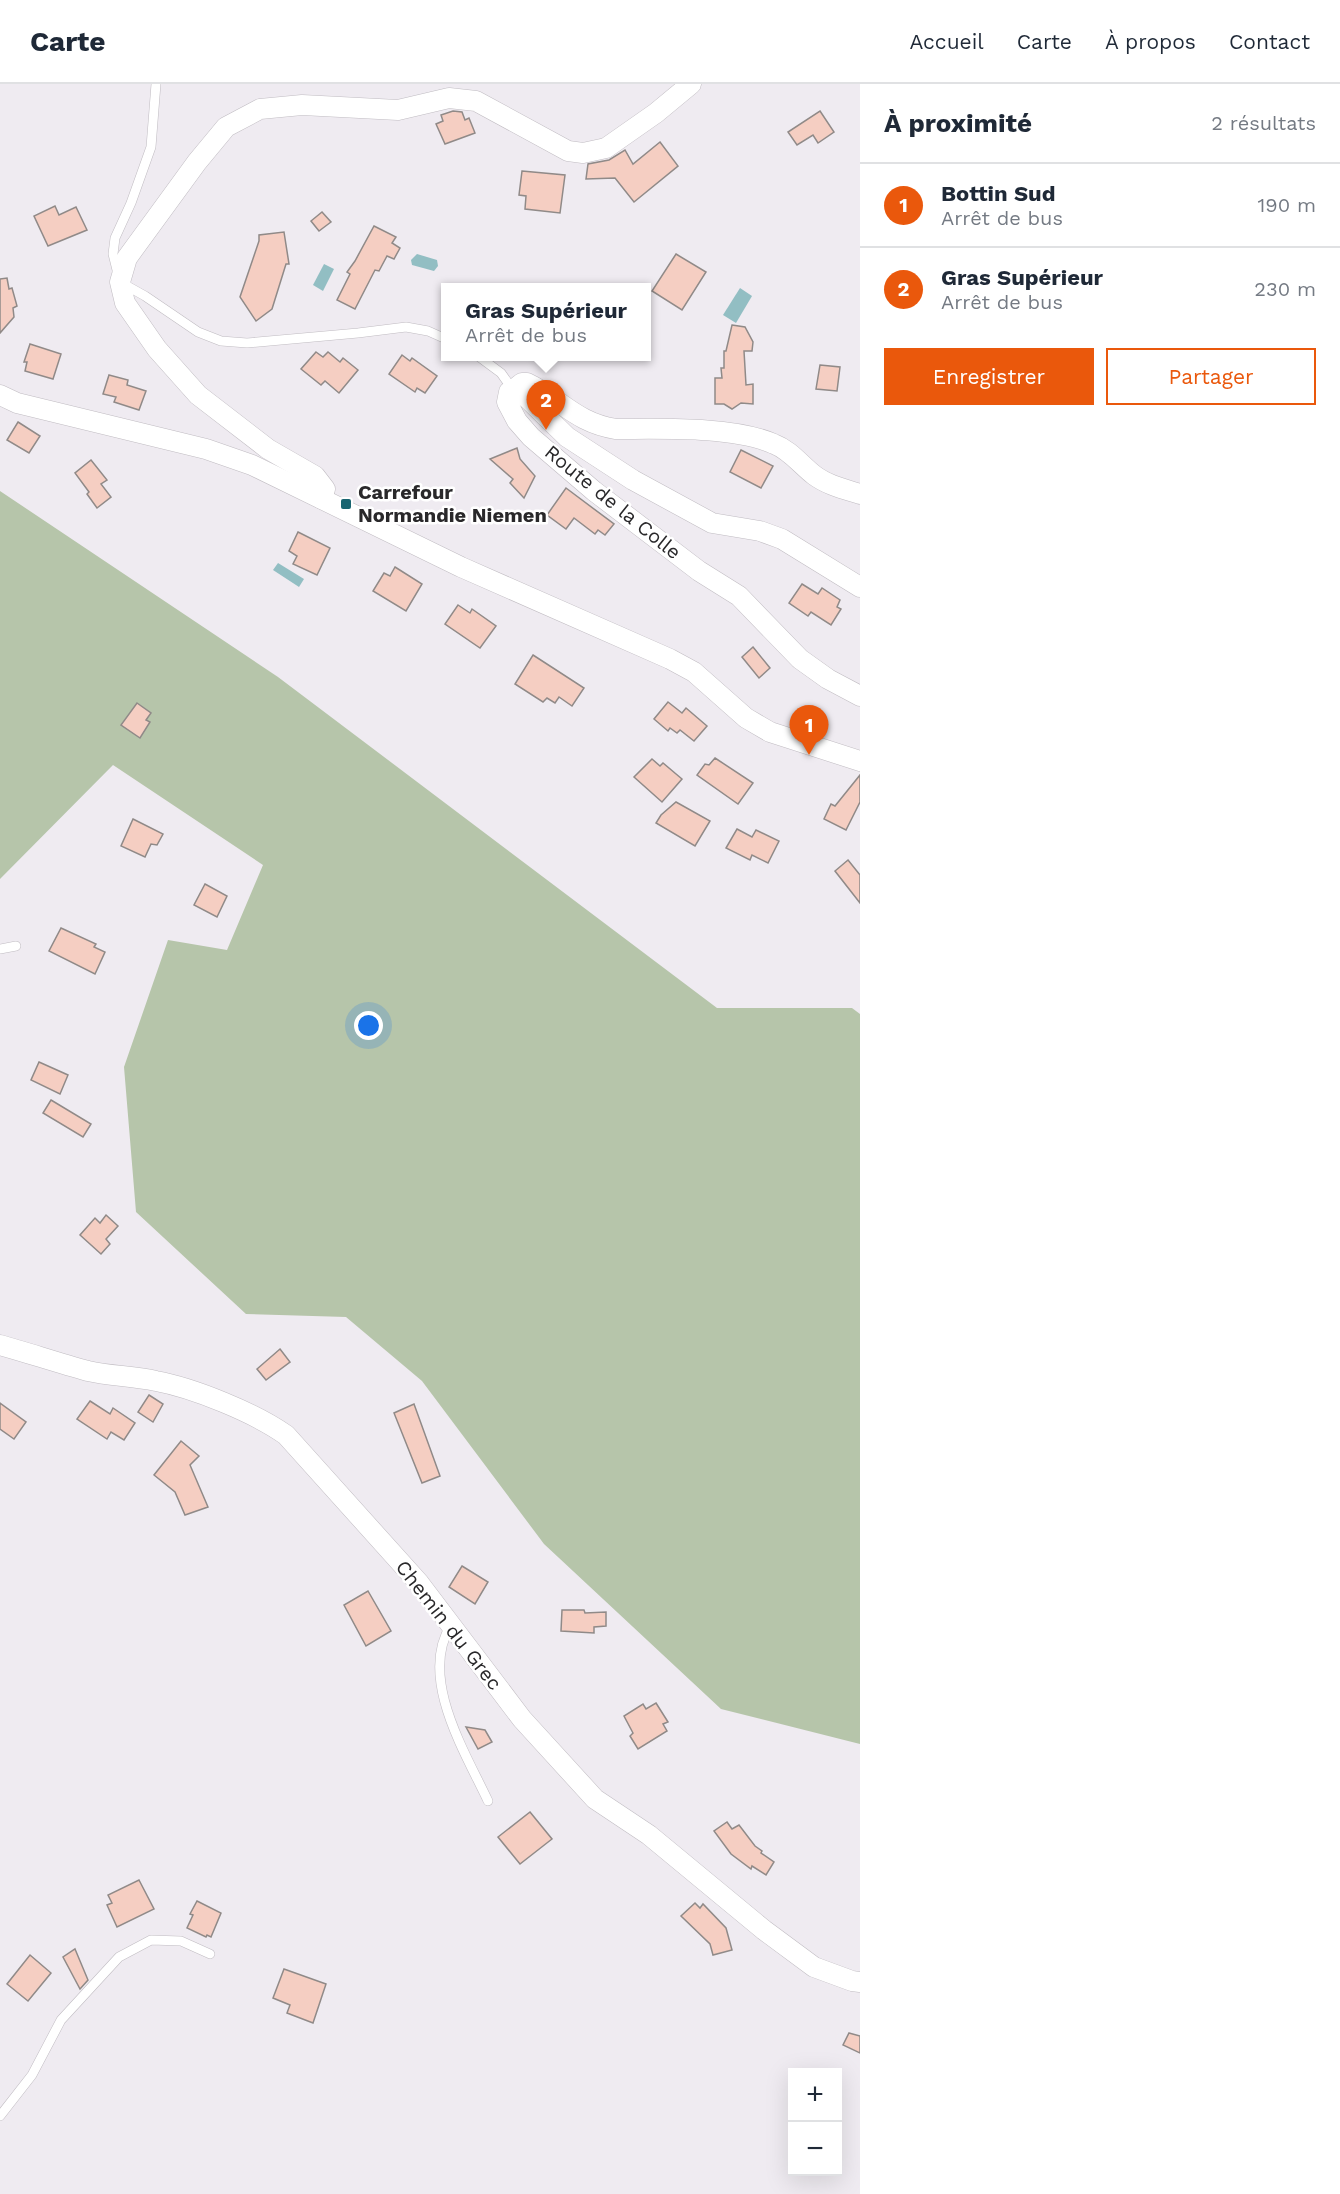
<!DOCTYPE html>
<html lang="fr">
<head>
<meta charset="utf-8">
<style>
  :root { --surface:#fff; --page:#f6f6f7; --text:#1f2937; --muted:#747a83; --line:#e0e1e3; --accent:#ea580c }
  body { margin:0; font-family:"Work Sans",sans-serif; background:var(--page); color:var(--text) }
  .controls { position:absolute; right:18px; bottom:18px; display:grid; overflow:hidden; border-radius:0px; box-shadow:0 6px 24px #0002 }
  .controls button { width:54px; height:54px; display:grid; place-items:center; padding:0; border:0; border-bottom:2px solid var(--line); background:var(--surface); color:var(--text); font:30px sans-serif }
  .you { position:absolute; left:369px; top:942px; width:21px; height:21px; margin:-15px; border:4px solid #fff; border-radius:50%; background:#1a73e8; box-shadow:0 0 0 9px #1a73e833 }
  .badge { display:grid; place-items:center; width:39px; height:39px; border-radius:50%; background:var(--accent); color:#fff; font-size:20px; font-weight:700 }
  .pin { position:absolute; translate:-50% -50px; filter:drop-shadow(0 2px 3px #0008) }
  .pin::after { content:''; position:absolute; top:32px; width:21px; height:18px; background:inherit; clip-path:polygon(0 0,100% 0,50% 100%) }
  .popup { position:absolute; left:441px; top:199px; width:210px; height:78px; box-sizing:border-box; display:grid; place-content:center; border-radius:0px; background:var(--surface); filter:drop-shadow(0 2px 4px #0005); font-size:20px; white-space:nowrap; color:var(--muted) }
  .popup b { font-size:22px; color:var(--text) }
  .popup::after { content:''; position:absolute; left:50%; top:100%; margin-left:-12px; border:12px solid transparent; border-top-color:var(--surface) }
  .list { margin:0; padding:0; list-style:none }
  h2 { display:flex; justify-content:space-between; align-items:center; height:78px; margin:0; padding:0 24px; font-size:26px }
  h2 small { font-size:20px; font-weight:400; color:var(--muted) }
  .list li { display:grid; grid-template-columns:39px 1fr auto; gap:18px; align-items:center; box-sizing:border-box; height:84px; padding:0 24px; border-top:2px solid var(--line) }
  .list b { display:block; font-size:22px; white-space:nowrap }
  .list p { margin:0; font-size:20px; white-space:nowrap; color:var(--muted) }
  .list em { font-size:20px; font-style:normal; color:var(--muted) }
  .actions { display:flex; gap:12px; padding:18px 24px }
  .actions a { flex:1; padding:14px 0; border:2px solid var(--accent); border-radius:0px; text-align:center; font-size:21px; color:var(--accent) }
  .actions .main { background:var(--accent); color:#fff }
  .map { position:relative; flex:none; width:860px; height:2110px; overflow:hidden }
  header { display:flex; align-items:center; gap:36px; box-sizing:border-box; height:84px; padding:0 30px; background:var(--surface); border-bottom:2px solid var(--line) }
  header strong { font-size:28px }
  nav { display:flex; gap:33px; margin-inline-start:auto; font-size:21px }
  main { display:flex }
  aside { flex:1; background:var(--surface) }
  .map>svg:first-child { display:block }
  .green { fill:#b6c5aa }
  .water { fill:#92bec3 }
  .building { fill:#f5cec2; stroke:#908a88; stroke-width:1.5 }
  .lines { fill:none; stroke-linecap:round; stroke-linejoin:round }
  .lane-casing { stroke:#c0bcc2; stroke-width:10 }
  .street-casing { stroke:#c0bcc2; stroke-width:21 }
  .lane { stroke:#fff; stroke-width:9 }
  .street { stroke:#fff; stroke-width:20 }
  .poi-dot { fill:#196470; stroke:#fff; stroke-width:2 }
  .labels { text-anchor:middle; stroke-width:5; stroke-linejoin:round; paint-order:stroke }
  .poi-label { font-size:20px; font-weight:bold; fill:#29282a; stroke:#fff; text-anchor:start }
  .street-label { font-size:20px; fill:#29282a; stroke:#fff }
</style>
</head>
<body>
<header>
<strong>Carte</strong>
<nav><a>Accueil</a><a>Carte</a><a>À propos</a><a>Contact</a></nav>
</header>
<main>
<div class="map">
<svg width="860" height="2110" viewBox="0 0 860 2110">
  <rect width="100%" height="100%" fill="#efebf1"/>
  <polygon class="green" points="0,407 278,593 717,924 852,924 860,930 860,1660 721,1625 544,1460 422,1297 346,1233 246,1230 136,1128 124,983 168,856 227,866 263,781 113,681 0,795"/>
  <g class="water">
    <polygon points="417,170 437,176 438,182 434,187 412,181 411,176"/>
    <polygon points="324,180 334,185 323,207 313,201"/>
    <polygon points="740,204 752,212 736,239 723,231"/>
    <polygon points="278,479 304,495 299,503 273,486"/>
  </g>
  <g class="building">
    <polygon points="453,27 462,28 465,36 469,34 475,49 445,60 436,40 443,37 441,31"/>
    <polygon points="820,27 834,48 818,59 813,51 797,61 788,48"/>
    <polygon points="660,58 678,82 634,118 615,94 586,95 588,80 609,76 625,66 633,80"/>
    <polygon points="522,87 565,91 560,129 525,125 526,112 519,111"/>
    <polygon points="55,122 59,131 76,123 87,146 48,162 34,132"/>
    <polygon points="322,128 331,138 319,147 311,137"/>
    <polygon points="374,142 396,153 392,159 400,164 394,175 387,172 379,187 375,186 355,225 337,216 350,190 347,188 355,177"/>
    <polygon points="284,148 289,180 286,180 272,225 256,237 240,213 259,157 259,151"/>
    <polygon points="676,170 706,188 682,226 652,207"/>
    <polygon points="7,194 9,205 12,204 17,222 13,224 14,233 0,249 0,195"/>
    <polygon points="732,241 745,243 753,258 752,267 744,267 746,301 753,300 753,320 741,319 732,325 724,320 715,320 715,294 722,294 721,284 724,284 724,267 726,267"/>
    <polygon points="30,260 61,270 53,295 25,287 27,278 24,278"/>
    <polygon points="316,268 323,273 328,268 340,278 343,274 358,286 339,309 325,297 321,301 301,285"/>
    <polygon points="402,271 410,277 412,274 437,292 425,309 417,304 415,308 389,290"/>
    <polygon points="820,281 840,283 837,307 816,305"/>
    <polygon points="109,291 128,296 127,301 146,307 139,326 114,318 116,313 103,310"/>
    <polygon points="18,338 40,352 29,369 7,356"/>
    <polygon points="517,364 520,375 535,392 524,414 510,399 513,395 490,375"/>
    <polygon points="741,366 773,382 761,404 730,388"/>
    <polygon points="91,376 107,396 101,400 111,413 97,424 87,410 89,408 75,389"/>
    <polygon points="566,404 614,440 605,451 598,446 595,450 574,434 566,445 547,431"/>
    <polygon points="298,448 330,464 317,491 293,480 297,472 289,467"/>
    <polygon points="395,483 422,500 406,527 373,507 384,489 390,492"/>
    <polygon points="802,500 818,510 822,504 840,516 837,523 841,525 831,541 811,528 808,532 789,519"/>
    <polygon points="458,521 470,529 472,525 496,542 480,564 445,540"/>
    <polygon points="753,563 770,584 759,594 742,573"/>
    <polygon points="533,571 584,604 572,622 559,613 555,619 547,614 543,618 515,600"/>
    <polygon points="668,618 682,629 686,624 707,642 694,657 680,646 677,649 670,644 668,647 654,635"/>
    <polygon points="137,619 151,629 146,636 150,638 140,654 121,641"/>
    <polygon points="715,674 753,699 738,720 697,691 705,680 709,681"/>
    <polygon points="652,675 660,682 663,679 682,695 662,718 634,693"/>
    <polygon points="860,691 860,718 846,746 824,735 831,720 835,722"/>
    <polygon points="676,718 710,737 695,762 656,739 661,731"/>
    <polygon points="133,735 163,750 157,761 151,760 145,773 121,762"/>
    <polygon points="737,745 752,753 756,746 779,757 768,779 752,771 750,776 726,764"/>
    <polygon points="848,776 860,791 860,819 835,787"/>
    <polygon points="205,800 227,812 217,833 194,821"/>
    <polygon points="61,844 96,860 94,863 105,868 95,890 49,867"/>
    <polygon points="39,978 68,991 60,1010 31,996"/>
    <polygon points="51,1016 91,1040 83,1053 43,1029"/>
    <polygon points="106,1131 118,1142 106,1155 110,1160 101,1170 80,1151 95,1134 100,1139"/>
    <polygon points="280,1265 290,1278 266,1296 257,1285"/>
    <polygon points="149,1311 163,1320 153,1338 138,1328"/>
    <polygon points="90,1317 110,1330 113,1324 135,1339 124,1356 111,1348 107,1355 77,1335"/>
    <polygon points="0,1319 26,1338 14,1355 0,1345"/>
    <polygon points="414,1320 440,1392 422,1399 394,1329"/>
    <polygon points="181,1357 199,1372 190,1381 208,1423 185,1431 175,1408 154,1391"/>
    <polygon points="462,1482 488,1498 475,1520 449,1503"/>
    <polygon points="368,1507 391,1547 366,1562 344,1521"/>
    <polygon points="562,1526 584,1526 585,1529 606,1528 606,1542 594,1543 594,1549 561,1547"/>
    <polygon points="656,1619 668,1638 663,1640 667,1647 638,1665 630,1652 633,1649 624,1632 643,1620 646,1625"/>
    <polygon points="466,1643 485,1646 492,1658 478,1665"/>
    <polygon points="530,1728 552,1755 520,1780 498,1753"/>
    <polygon points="727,1738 732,1745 739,1741 755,1762 762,1767 761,1769 774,1778 766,1791 752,1782 751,1785 731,1770 714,1747"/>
    <polygon points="139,1796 154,1825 117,1843 107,1821 112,1819 108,1811"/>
    <polygon points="197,1817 221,1829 211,1853 207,1851 206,1853 187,1844 193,1831 190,1830"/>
    <polygon points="695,1819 700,1824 703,1820 726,1844 732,1866 713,1871 710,1860 681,1832"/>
    <polygon points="75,1865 88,1896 80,1905 63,1873"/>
    <polygon points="30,1871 51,1889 28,1917 7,1900"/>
    <polygon points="284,1885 326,1900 313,1939 287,1929 290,1921 273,1914"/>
    <polygon points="849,1949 860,1952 860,1969 843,1961"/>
  </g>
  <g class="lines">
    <defs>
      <g id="lane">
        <polyline points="156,0 151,63 131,119 115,154 113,170 120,198 145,212 198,248 221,257 247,259 358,249 406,243 428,247 446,255"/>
        <polyline points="478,272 501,289 513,306"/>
        <polyline points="0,865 16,862"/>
        <path d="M 451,1541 C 418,1593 465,1668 488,1717"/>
        <polyline points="0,2032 32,1991 61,1936 119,1873 151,1856 181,1857 210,1870"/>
      </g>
      <g id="street">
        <path d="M 513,306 L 522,299 L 527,299 C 561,315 576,339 616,345 C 662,345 733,342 774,360 C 790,366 801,381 814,391 C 827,401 844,405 860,410"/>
        <polyline points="0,311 17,319 206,365 252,381 461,483 670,575 694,588 746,634 770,648 860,677"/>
        <polyline points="322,415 325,405 315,392 268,365 198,311 157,265 125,219 120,198 127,174 197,78 226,43 260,25 302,21 398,26 449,14 476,17 568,67 583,69 606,64 656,29 691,0"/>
        <polyline points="860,503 782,455 760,447 712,439 633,396 567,353 522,309 513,306 509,308 507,318 517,337 531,353 594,407 699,487 739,512 800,575 828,595 860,612"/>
        <path d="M 0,1261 C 29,1269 58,1279 88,1287 C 110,1292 133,1292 156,1297 C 194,1304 255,1329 286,1351 L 419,1499 L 522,1635 L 595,1715 L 649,1751 L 764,1846 L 814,1883 L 852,1897 L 860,1898"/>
      </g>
    </defs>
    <use href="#lane" class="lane-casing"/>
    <use href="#street" class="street-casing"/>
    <use href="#lane" class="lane"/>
    <use href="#street" class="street"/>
  </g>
  <rect class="poi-dot" x="340" y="414" width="12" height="12" rx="3"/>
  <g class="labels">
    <g class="poi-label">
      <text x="358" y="415">Carrefour<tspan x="358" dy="23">Normandie Niemen</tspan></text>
    </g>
    <g class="street-label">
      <text transform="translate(613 418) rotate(39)" y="7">Route de la Colle</text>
      <text transform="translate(449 1541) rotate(52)" y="7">Chemin du Grec</text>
    </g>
  </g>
</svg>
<div class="controls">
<button>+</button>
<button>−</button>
</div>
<div class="you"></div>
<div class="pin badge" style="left:809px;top:671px">1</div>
<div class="pin badge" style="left:546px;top:346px">2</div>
<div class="popup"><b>Gras Supérieur</b>Arrêt de bus</div>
</div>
<aside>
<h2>À proximité<small>2 résultats</small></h2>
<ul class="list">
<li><span class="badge">1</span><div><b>Bottin Sud</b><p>Arrêt de bus</p></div><em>190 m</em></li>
<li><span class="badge">2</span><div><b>Gras Supérieur</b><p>Arrêt de bus</p></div><em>230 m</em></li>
</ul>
<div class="actions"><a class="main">Enregistrer</a><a>Partager</a></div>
</aside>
</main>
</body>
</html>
